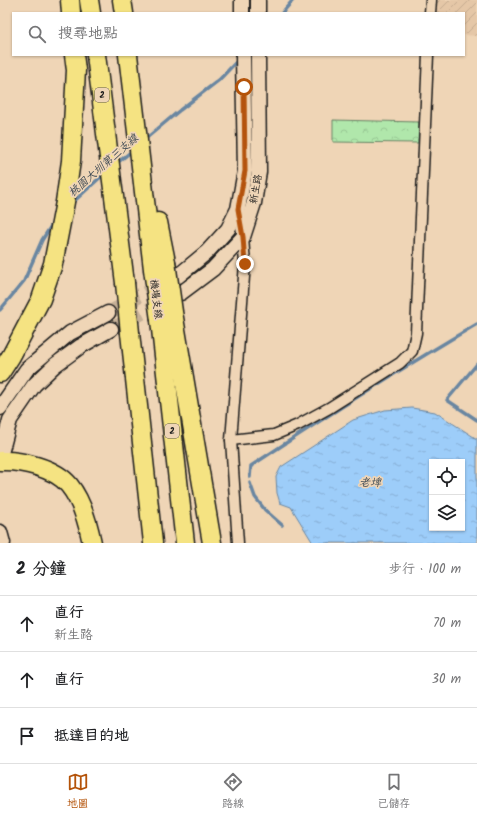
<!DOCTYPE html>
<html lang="zh-TW">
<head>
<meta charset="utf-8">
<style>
  :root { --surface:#fff; --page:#f6f6f6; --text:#202124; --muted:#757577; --line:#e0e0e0; --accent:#b45309 }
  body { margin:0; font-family:Kalam,"LXGW WenKai TC",sans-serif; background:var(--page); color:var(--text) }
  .controls { position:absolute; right:12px; bottom:12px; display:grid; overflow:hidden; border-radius:0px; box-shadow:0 1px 3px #0004 }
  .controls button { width:36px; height:36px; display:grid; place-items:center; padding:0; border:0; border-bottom:1px solid var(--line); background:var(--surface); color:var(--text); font:20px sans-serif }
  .stop { position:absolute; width:12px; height:12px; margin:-9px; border:3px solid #b45309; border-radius:50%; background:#fff }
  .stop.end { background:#b45309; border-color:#fff; box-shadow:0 1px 4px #0008 }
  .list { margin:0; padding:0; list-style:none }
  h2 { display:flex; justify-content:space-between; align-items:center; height:52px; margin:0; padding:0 16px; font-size:17px }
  h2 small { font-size:13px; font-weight:400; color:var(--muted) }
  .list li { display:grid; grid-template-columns:26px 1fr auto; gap:12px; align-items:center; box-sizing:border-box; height:56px; padding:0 16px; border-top:1px solid var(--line) }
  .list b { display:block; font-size:15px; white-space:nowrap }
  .list p { margin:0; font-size:13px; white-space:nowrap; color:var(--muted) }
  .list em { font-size:13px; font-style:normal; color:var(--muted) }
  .icon { flex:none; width:22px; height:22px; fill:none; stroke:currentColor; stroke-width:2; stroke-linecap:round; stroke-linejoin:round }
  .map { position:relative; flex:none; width:477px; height:543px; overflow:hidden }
  .search { position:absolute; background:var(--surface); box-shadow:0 1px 3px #0004; left:12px; right:12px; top:12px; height:44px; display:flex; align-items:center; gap:10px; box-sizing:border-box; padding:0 14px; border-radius:0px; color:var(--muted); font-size:15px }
  .sheet { height:220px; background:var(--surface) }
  nav { display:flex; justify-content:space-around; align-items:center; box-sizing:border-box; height:56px; border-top:1px solid var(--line); background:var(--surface); font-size:11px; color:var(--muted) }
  nav a { display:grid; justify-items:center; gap:2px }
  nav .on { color:var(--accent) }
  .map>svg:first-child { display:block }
  .industrial { fill:url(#industrial-furrows) }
  .forest { fill:url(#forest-crowns); stroke:#668264 }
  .water { fill:url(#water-ripples); stroke:#6986a1; fill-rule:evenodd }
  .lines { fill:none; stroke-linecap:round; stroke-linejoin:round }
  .stream { stroke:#6986a1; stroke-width:3.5 }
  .secondary-tunnel { stroke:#c5b097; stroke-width:14; stroke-dasharray:14 7; stroke-linecap:butt }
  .street-casing { stroke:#1c1c1c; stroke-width:13 }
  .secondary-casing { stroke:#1c1c1c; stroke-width:17 }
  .highway-casing { stroke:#1c1c1c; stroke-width:21 }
  .street { stroke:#efd5b6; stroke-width:10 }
  .secondary { stroke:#efd5b6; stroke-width:14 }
  .highway { stroke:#f5e382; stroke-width:18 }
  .highway-bridge-casing { stroke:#1c1c1c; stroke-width:21; stroke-linecap:butt }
  .highway-bridge { stroke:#f5e382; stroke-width:18 }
  .route { stroke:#b45309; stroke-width:5 }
  .labels { text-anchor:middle; stroke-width:3.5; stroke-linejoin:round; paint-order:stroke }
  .shield { fill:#efd5b6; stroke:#5b544a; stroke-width:1 }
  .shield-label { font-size:9px; font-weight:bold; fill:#1c1c1c }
  .street-label { font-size:10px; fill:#1c1c1c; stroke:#efd5b6 }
  .water-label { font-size:11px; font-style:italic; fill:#3c4853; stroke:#efd5b6 }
</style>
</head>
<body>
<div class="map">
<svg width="477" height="543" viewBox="0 0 477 543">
  <defs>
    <pattern id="industrial-furrows" width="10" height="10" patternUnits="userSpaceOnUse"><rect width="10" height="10" fill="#e5c7a7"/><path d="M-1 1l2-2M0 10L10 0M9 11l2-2" fill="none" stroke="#c4aa8f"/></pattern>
    <pattern id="forest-crowns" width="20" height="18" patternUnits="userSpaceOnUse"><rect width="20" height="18" fill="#b0e7ab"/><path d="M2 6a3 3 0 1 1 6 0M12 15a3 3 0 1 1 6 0" fill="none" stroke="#97c693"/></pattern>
    <pattern id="water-ripples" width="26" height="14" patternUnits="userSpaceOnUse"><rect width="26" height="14" fill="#9dcdf9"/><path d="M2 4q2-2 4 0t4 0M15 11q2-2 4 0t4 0" fill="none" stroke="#87afd5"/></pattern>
  </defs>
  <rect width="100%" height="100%" fill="#efd5b6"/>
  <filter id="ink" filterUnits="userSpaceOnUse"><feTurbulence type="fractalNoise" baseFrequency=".025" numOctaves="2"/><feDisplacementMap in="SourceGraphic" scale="8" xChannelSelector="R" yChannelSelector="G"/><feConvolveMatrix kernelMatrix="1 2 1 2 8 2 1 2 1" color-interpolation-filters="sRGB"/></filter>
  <g filter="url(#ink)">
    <polygon class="industrial" points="436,0 477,0 477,36 464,35 464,13 436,13"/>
    <polygon class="forest" points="333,120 419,122 418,143 333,142"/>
    <path class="water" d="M 412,408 L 435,412 L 477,439 L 477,543 L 313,543 L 291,507 L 280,503 L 277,493 L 276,477 L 281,467 L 353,420 L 385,410 ZM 432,462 L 462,462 L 462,528 L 432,528 Z"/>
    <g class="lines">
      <g class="stream">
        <polyline points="282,13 293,0"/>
        <polyline points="143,141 180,110 219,80 239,59"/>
        <polyline points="116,164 133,150"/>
        <polyline points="71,204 105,173"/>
        <polyline points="0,310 24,281 42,240 53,223"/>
        <polyline points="477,364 447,400 477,420"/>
        <path d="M 250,477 L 251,466 C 325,417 400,369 477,324"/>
        <polyline points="250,483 255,497 265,510 282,525"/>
      </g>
      <g class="secondary-tunnel">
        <polyline points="108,313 163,284"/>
        <polyline points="111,329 166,301"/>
      </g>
      <defs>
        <g id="street">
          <polyline points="430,13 431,0"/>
          <polyline points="231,440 274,435 298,425 329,408 400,363 412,351 416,333 428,55"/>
          <polyline points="238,543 231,440 245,264 243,237 238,209"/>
        </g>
        <g id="secondary">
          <polyline points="242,0 242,13"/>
          <polyline points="258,0 258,13"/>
          <polyline points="178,276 207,252 228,229 238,209 245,171 243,55"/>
          <polyline points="181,293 213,269 243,237 254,203 259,172 258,55"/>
          <polyline points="0,408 27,369 70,333 108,313"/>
          <polyline points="0,457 10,420 34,385 55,365 81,346 111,329"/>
          <polyline points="0,532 3,543"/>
        </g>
        <g id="highway">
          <polyline points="70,0 71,13"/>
          <polyline points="89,0 91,13"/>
          <polyline points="122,0 124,13"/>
          <polyline points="96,55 125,283"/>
          <polyline points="128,55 153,269"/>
          <polyline points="158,222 166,262"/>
          <polyline points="173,312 212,543"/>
          <polyline points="160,320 185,543"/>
          <polyline points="130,333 153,543"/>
          <polyline points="0,373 11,356 41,299 53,264 65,202 71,161 76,70 74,55"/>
          <path d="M 0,461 C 21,460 55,468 69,485 C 82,501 88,523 92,543"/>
        </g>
      </defs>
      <use href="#street" class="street-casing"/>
      <use href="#secondary" class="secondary-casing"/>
      <use href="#highway" class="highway-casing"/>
      <use href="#street" class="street"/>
      <use href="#secondary" class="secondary"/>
      <use href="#highway" class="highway"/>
      <defs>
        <g id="highway-bridge">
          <polyline points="166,262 173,312"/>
          <polyline points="153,269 160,320"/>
          <polyline points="125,283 130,333"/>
        </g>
      </defs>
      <use href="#highway-bridge" class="highway-bridge-casing"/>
      <use href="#highway-bridge" class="highway-bridge"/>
    </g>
  </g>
  <g class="lines" filter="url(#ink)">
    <polyline class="route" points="244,87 245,171 238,209 243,237 245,264"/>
  </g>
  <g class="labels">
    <g class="shield">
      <rect x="95" y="88" width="14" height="14" rx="3"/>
      <rect x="165" y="424" width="14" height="14" rx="3"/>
    </g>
    <g class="shield-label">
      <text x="102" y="98">2</text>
      <text x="172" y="434">2</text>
    </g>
    <g class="street-label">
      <text transform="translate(255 189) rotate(-80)" y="4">新生路</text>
      <text transform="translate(157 299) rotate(83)" y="4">機場支線</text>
    </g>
    <g class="water-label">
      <text transform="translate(103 165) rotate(-41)" y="4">桃園大圳第三支線</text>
      <text x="370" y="486">老埤</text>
    </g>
  </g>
</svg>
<div class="controls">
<button><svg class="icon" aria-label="locate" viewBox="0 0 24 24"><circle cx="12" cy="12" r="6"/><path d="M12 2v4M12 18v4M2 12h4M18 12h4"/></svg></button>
<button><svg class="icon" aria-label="layers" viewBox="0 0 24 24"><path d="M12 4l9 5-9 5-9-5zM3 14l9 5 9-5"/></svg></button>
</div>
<div class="stop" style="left:244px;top:87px"></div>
<div class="stop end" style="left:245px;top:264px"></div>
<div class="search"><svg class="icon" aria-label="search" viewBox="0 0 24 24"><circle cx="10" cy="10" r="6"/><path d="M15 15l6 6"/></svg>搜尋地點</div>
</div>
<section class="sheet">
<h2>2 分鐘<small>步行 · 100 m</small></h2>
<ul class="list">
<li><svg class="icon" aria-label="ahead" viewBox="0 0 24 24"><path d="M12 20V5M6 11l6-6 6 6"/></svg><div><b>直行</b><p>新生路</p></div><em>70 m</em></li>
<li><svg class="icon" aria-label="ahead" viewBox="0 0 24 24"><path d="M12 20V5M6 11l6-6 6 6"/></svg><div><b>直行</b></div><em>30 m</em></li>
<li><svg class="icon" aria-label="arrive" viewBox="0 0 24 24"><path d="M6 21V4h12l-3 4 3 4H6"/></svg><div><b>抵達目的地</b></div></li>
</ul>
</section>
<nav>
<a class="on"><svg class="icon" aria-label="map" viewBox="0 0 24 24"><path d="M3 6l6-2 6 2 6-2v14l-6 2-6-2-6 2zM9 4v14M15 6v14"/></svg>地圖</a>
<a><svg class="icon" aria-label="directions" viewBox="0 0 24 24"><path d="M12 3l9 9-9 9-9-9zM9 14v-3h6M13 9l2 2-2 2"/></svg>路線</a>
<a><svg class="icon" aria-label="saved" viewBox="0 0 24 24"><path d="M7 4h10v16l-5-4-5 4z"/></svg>已儲存</a>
</nav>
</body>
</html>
